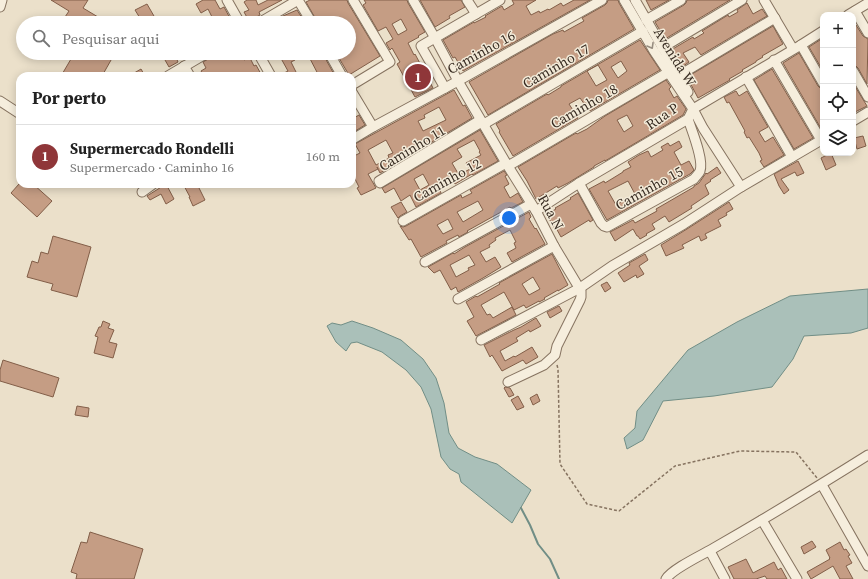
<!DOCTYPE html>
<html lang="pt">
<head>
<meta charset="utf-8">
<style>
  :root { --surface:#fff; --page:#f6f6f6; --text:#222; --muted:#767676; --line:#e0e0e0; --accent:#8f3639 }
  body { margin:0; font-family:"Source Serif 4",serif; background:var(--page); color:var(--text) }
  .controls { position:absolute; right:12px; top:12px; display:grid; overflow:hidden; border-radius:8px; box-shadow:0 2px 10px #0003 }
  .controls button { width:36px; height:36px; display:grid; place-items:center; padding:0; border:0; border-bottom:1px solid var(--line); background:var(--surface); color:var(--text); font:20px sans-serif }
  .you { position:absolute; left:509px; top:218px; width:14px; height:14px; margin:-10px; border:3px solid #fff; border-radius:50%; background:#1a73e8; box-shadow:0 0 0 6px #1a73e833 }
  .badge { display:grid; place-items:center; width:26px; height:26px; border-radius:50%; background:var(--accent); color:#fff; font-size:13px; font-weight:700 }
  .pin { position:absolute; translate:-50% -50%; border:2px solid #fff; box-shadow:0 1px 4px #0006 }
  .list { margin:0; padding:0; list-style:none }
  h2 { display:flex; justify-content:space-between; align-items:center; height:52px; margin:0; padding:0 16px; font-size:17px }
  h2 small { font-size:13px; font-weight:400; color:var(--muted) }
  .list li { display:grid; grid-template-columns:26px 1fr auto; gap:12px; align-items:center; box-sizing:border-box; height:64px; padding:0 16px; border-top:1px solid var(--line) }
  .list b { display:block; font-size:15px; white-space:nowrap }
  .list p { margin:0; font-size:13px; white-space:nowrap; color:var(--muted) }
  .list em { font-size:13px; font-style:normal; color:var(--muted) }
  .icon { flex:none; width:22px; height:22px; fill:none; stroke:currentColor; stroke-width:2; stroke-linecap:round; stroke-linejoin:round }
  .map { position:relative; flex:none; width:868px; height:579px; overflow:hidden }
  .search { position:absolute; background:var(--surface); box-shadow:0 2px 10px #0003; left:16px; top:16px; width:340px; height:44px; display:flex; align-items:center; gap:10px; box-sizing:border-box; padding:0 14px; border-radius:22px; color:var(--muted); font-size:15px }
  .panel { position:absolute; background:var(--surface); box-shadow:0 2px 10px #0003; left:16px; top:72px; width:340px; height:116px; border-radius:12px }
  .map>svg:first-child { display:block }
  .water { fill:#aac0b9; stroke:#718e86 }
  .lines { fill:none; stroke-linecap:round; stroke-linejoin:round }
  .stream { stroke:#718e86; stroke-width:2 }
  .building { fill:#c59d84; stroke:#825e48; fill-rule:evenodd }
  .minor-casing { stroke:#867360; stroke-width:11 }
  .path { stroke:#867360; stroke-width:1.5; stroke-dasharray:3 2; stroke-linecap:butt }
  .minor { stroke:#f6eedd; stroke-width:9 }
  .oneway { stroke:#978d80 }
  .labels { text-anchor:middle; stroke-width:3; stroke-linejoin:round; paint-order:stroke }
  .street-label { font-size:14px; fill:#382c22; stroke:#f3ebd9 }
</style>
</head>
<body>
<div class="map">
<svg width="868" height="579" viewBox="0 0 868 579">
  <rect width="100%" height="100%" fill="#ebe0ca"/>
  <g class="water">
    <polygon points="868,289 868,328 851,333 804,336 793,359 772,387 714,396 663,401 643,440 627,449 624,438 635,428 637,411 688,350 737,322 790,296"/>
    <polygon points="352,321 373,328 401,340 423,359 436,378 444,403 449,433 458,448 475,457 497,464 531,490 512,523 461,482 459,474 450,469 441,457 431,409 421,387 406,370 382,352 357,342 351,343 346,351 336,342 327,326 332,323 341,325"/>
  </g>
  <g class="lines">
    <polyline class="stream" points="521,508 530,525 538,544 550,559 559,579"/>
  </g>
  <g class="building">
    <polygon points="51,0 88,0 83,8 108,23 61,23 69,11"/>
    <polygon points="203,0 215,0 220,9 224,7 231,20 225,23 215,23 208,9 201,13 196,4"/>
    <polygon points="247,0 256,0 258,5 268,0 282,0 259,12 260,15 249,21 244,12 249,10 244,2"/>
    <polygon points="310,0 347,0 348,3 380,56 349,75 336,53 349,53 349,23 318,23 306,2"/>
    <path d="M 364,0 L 407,0 L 408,3 L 425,32 L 418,36 L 419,37 L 408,43 L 414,55 L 415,54 L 433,88 L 415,97 L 397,64 L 400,62 L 392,48 L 390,50 L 386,43 L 393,39 L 386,27 L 378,31 L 363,5 L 366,3 ZM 401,19 L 407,30 L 398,35 L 392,24 Z"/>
    <polygon points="420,0 461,0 465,7 449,16 450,18 435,27"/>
    <polygon points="512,0 536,0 526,6 531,15 539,11 540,13 548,9 549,10 561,3 563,6 574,0 590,0 463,71 455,57 453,58 443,40 474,22 474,23 486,17 485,16 502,6 504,10 514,4"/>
    <polygon points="608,0 618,0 619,3 634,29 488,115 469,82 553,34 563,30 564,32 584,21 582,18 605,5 607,3"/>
    <polygon points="646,0 669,0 651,10"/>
    <polygon points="687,0 730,0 665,39 655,22 684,5 686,3"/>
    <polygon points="747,3 753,14 762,9 767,16 701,55 695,47 683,53 689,62 682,67 671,50 693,37 694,39 704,33 702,31 728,15 729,17 738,12 737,10"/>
    <polygon points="147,4 158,23 143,23 135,10"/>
    <polygon points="297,10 304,21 299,23 271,23 283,16"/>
    <polygon points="856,25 863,36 868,39 867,84 858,68 856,66 853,65 853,26"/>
    <polygon points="773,26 783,44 762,56 763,57 756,61 756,62 742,70 743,71 729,79 730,80 698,98 687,77"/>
    <polygon points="823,38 823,71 809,47"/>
    <path d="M 640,40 L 660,70 L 590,111 L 586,104 L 585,105 L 580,98 L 569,104 L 578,118 L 513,156 L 499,132 L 500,131 L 496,124 L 547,94 L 548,95 L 561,87 L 561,86 ZM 621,61 L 627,71 L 618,78 L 611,67 ZM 598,65 L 607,80 L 596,86 L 587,71 Z"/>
    <polygon points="61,53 115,53 102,76 61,76 71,59"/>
    <polygon points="161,53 174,53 178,62 169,67"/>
    <polygon points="215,53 240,53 244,60 250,58 254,66 256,65 261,74 258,76 204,76 201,71 206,68 203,62 210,58 213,54"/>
    <polygon points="278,53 292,53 295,60 291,62 298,76 278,76 288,71"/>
    <polygon points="307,53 323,53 324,56 335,76 319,76"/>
    <polygon points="799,53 818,86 820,88 823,89 823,132 783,63"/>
    <polygon points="141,69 145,76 129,76"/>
    <polygon points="772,69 813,138 794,149 754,80"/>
    <path d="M 666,80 L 671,87 L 669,89 L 674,98 L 677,96 L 686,109 L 683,115 L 605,161 L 605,160 L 594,166 L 594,167 L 568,183 L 558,188 L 557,186 L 536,199 L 527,181 L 518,167 L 576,133 L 577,134 L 587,129 L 605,116 ZM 627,115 L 633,126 L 624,132 L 617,120 Z"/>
    <polygon points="853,83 867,106 853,113"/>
    <path d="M 454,90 L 463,106 L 465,105 L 472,118 L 380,173 L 377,167 L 378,169 L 368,174 L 376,188 L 361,195 L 357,188 L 359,187 L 352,173 L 352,157 L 360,153 L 355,144 ZM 439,107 L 446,120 L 423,131 L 418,121 L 425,118 L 424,115 ZM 386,140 L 393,153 L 388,155 L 389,158 L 376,165 L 368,150 Z"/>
    <polygon points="736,91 739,96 747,91 768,127 759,132 765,142 773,137 784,155 764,167 760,161 762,160 759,153 749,137 747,138 744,132 745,131 729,102 727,103 724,97"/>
    <polygon points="359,115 365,125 352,133 352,119"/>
    <path d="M 480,130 L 498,161 L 473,175 L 472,174 L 455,184 L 454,182 L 440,190 L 441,193 L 416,207 L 410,195 L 401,201 L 394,188 L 385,193 L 382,188 ZM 474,140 L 480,151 L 479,152 L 481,155 L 466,163 L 470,169 L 459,175 L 452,163 L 462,157 L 457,149 ZM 423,174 L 429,185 L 420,190 L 414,179 Z"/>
    <polygon points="863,136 866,146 857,149 854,138"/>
    <path d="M 679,141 L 682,147 L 674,152 L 681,165 L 689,161 L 694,170 L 690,174 L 607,220 L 589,189 L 604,181 L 605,183 L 623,172 L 623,171 L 631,167 L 628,162 L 639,155 L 648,151 L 651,157 L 663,150 L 661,147 L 668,143 L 670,146 ZM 628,181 L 635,194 L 616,205 L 608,191 Z"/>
    <polygon points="831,153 836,165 826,170 821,158"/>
    <polygon points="798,161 804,173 797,176 795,172 781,179 789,190 784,194 779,186 774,174"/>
    <polygon points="717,167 721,173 710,180 711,181 705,185 709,194 691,206 692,208 669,222 665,216 652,224 655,229 646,234 647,235 640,239 638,236 637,236 633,229 615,241 610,232 633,220 635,223 657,211 656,209 694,187 694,186 699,183 706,173 707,174"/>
    <path d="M 504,171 L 507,175 L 505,176 L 509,184 L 504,187 L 510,198 L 518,193 L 523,202 L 511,208 L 510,207 L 467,231 L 468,232 L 459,237 L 458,235 L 446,241 L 447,243 L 421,257 L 411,239 L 409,240 L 400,226 L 403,227 L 406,226 L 461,195 L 462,198 L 472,193 L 470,190 ZM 478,201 L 483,210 L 463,222 L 457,212 ZM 448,219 L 453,229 L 443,234 L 437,225 Z"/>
    <polygon points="19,184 33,184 52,201 37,217 11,193"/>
    <polygon points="166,184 174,199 166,204 161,194 150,200 147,196"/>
    <polygon points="183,184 197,184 205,200 193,206 189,197 190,197"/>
    <polygon points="578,193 593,220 590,222 589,220 561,237 555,226 553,227 547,214 556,209 555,208 571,199 570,198"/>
    <polygon points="401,202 407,212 400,216 398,218 391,207"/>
    <polygon points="729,202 733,209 726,213 727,215 718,220 721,226 705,234 707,238 701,241 699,236 682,245 684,248 666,256 661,245 687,229"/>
    <path d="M 529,212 L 531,217 L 529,219 L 535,229 L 536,228 L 545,244 L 512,262 L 507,253 L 516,248 L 514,243 L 516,242 L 510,230 L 495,238 L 496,240 L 489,245 L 490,247 L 480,252 L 486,262 L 495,257 L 501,267 L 483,278 L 458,292 L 456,287 L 451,290 L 440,270 L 434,273 L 428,267 L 453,253 L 454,254 L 465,247 ZM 469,255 L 475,265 L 468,268 L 469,270 L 456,277 L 450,265 Z"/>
    <polygon points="53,236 91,247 77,297 51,290 53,284 27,277 32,261 38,263 41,252 48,254"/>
    <path d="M 552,254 L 568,285 L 558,291 L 558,290 L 544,298 L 545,299 L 539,302 L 539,301 L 526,308 L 524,305 L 514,310 L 504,292 L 481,305 L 487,315 L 490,314 L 493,318 L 512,307 L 516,315 L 476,336 L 467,321 L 474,317 L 466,302 L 476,296 L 477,297 L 500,284 L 499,283 ZM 533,277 L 540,289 L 529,295 L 522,284 Z"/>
    <polygon points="645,254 648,260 639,266 644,274 637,278 636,275 624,282 618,273 630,265 629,263"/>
    <polygon points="607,282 611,288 605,292 601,285"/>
    <polygon points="559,306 562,311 550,318 547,312"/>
    <polygon points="536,318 541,326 530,332 529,330 516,338 518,341 500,351 505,361 514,356 515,357 532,347 538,357 526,364 523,360 502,371 492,355 490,357 484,345 514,330 521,327"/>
    <polygon points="103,321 110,324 108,328 114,330 109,342 117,344 113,358 94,353 98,337 95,336 99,327 101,327"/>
    <polygon points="3,360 59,378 53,397 0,381 0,370"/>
    <polygon points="505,387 510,388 514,395 509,397 504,388"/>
    <polygon points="537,394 540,401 533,405 530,398"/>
    <polygon points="518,396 524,407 517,410 511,400"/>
    <polygon points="77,406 89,408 88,417 75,415"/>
    <polygon points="90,532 143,549 134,579 76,579 77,574 71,572 81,542 87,543"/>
    <polygon points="812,541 816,547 804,554 801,547"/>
    <polygon points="840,542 844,550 846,549 850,555 848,556 852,563 846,566 853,579 840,579 833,566 811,579 807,572 830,559 829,558 830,558 826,550"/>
    <polygon points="746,559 753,573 774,562 778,570 781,568 787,579 767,579 765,576 756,579 734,579 728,567"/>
  </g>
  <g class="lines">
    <defs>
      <g id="minor">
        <polyline points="227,0 240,23"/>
        <polyline points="298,0 312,23"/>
        <polyline points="413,0 435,38 458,81 506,163 536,211 554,246 581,291 581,297 580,300 557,346 555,355 544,365 508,382"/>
        <polyline points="467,0 476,14"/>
        <polyline points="624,0 654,51 693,109 703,128 741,187"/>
        <polyline points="635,0 688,92"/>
        <polyline points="764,0 793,49"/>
        <polyline points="0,7 2,0"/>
        <polyline points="855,11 868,33"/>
        <polyline points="848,15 868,3"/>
        <polyline points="646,20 681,0"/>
        <polyline points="259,23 298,0"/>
        <polyline points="801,45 823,83"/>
        <polyline points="662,48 742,0"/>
        <polyline points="258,53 271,76"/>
        <polyline points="329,53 342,76"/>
        <polyline points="774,60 821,140"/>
        <polyline points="184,66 190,76"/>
        <polyline points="853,71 868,97"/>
        <polyline points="168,76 207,53"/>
        <polyline points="678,76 775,18"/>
        <polyline points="746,77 792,157"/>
        <polyline points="352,85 390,62 353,0"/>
        <polyline points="445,88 421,46 500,0"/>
        <polyline points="352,92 373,127"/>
        <polyline points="0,101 20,114"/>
        <polygon points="480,120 482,122 380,183 379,181"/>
        <polyline points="853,121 868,112"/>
        <polyline points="484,124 643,31"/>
        <polyline points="353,139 373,127 458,81 602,0"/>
        <polyline points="508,166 674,69"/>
        <path d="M 579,183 L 601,223 L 604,226 L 607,227 L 694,179 C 696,176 699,174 700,171 C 704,160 692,131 688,119"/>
        <polyline points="142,192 153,184"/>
        <polyline points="536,211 579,183 688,119 693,109 801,45 823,31"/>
        <polyline points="403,221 506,163"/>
        <polyline points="425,262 531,204"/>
        <polyline points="458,299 554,246"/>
        <polyline points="481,340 580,288 612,266 684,224 741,187 823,139"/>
        <polyline points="822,485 868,566"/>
        <polyline points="762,520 797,579"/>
        <polyline points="710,551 725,579"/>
        <path d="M 666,579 C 672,569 702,555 714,548 C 766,518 817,487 868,455"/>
      </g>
    </defs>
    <use href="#minor" class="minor-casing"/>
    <polyline class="path" points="557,365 558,369 560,464 587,504 619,511 675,466 740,451 796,452 817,478"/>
    <use href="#minor" class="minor"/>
  </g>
  <defs><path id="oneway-chevron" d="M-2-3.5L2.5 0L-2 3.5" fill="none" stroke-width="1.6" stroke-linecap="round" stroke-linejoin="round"/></defs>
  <use class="oneway" href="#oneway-chevron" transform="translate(651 46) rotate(60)"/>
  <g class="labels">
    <g class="street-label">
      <text transform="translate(481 52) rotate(-29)" y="5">Caminho 16</text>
      <text transform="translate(675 57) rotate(58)" y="5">Avenida W</text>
      <text transform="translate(556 66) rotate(-30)" y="5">Caminho 17</text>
      <text transform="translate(584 106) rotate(-30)" y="5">Caminho 18</text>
      <text transform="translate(662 116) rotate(-34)" y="5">Rua P</text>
      <text transform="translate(412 148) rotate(-31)" y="5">Caminho 11</text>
      <text transform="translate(447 180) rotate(-29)" y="5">Caminho 12</text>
      <text transform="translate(649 188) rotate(-29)" y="5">Caminho 15</text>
      <text transform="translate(551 212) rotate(61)" y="5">Rua N</text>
    </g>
  </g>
</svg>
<div class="controls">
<button>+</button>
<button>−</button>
<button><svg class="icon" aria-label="locate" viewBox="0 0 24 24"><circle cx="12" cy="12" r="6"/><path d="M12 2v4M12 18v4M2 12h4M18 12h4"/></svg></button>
<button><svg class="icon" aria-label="layers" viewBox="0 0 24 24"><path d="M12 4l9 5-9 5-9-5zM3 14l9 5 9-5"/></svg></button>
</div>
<div class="you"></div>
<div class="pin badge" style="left:418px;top:77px">1</div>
<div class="search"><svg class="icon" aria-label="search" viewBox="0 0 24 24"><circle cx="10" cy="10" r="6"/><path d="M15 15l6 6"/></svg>Pesquisar aqui</div>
<section class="panel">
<h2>Por perto<small></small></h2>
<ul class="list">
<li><span class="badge">1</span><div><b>Supermercado Rondelli</b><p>Supermercado · Caminho 16</p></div><em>160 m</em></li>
</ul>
</section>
</div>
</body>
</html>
